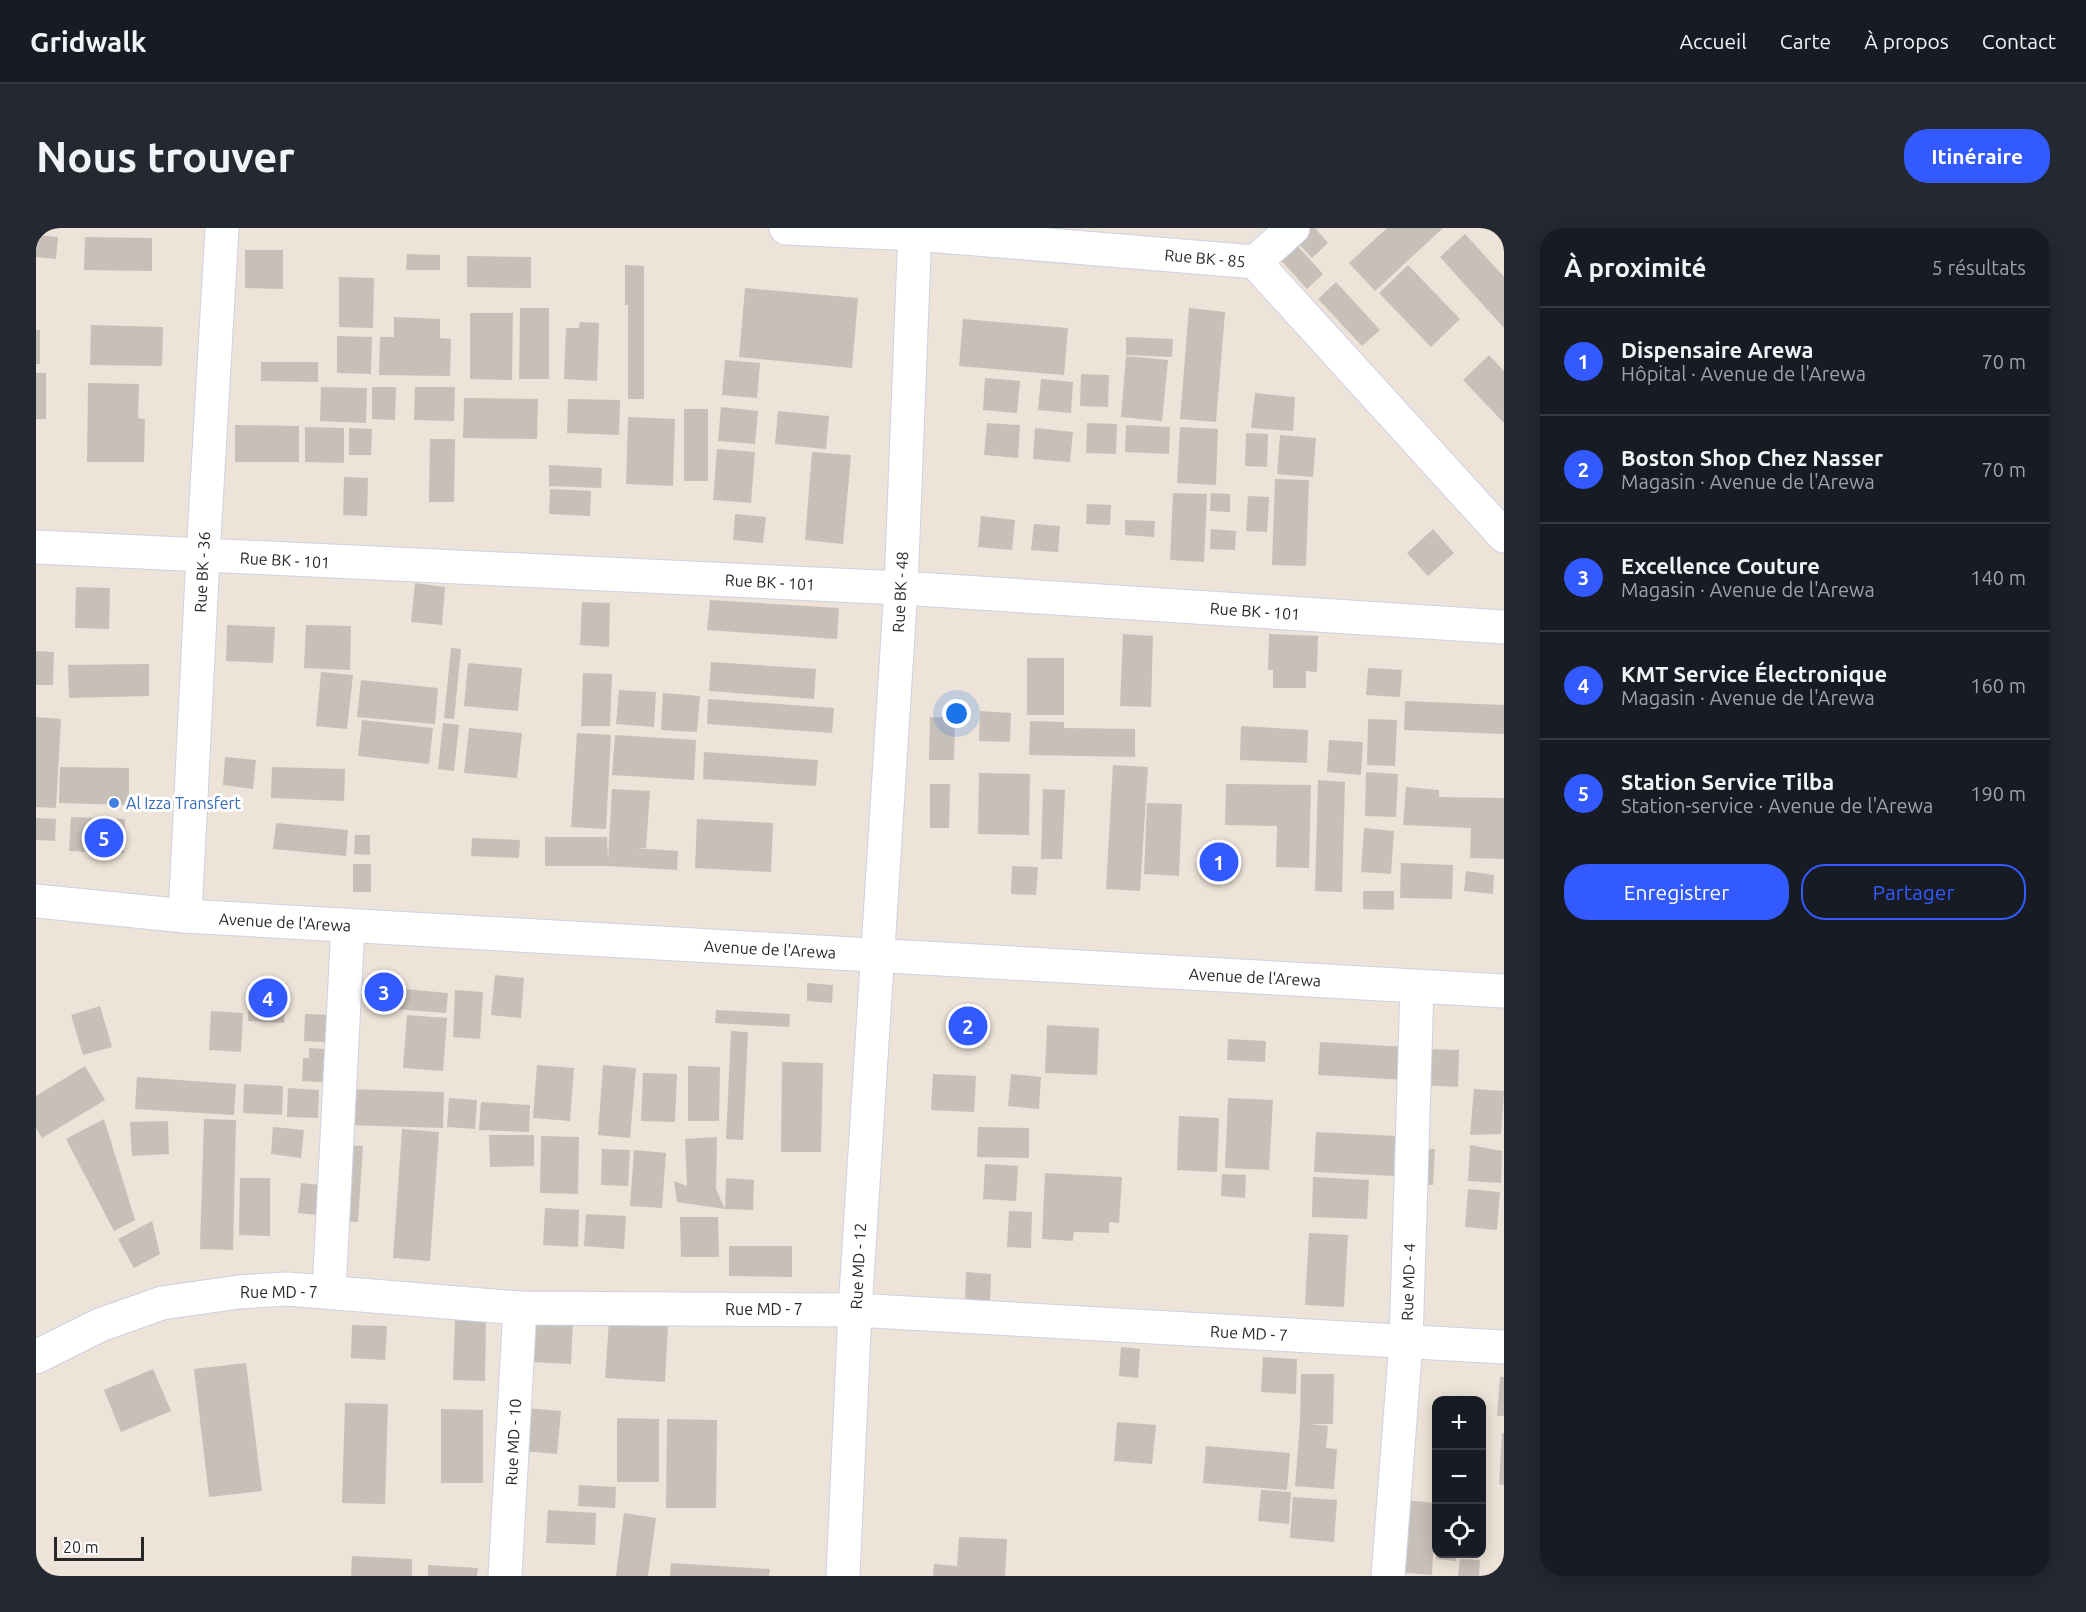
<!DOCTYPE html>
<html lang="fr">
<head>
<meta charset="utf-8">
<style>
  :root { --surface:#171b24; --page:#242831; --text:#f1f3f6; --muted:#9ea1a6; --line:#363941; --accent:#325aff }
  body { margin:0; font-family:Ubuntu,sans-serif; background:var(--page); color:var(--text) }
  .controls { position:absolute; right:18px; bottom:18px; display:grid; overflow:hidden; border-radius:12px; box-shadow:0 3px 15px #0003 }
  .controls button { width:54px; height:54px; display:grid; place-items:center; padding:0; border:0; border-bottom:2px solid var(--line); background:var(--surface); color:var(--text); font:30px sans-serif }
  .scale { position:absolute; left:18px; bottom:15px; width:90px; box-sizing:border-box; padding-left:6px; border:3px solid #282828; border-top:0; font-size:16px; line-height:21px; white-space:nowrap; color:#282828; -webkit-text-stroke:4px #fff; paint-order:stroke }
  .you { position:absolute; left:921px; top:486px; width:21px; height:21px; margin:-15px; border:4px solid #fff; border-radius:50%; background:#1a73e8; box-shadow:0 0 0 9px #1a73e833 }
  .badge { display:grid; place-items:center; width:39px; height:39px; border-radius:50%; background:var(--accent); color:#fff; font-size:20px; font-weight:700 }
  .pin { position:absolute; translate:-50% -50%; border:3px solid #fff; box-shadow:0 2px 6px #0006 }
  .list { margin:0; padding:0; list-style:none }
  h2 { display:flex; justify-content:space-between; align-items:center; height:78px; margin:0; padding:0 24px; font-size:26px }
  h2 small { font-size:20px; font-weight:400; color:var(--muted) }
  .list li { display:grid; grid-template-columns:39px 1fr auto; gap:18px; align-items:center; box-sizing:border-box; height:108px; padding:0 24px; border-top:2px solid var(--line) }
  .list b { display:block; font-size:22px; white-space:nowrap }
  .list p { margin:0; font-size:20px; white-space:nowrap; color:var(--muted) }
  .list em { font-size:20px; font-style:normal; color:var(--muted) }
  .actions { display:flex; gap:12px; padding:18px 24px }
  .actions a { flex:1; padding:14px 0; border:2px solid var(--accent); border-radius:24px; text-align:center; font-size:21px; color:var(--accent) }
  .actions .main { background:var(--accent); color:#fff }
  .icon { flex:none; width:33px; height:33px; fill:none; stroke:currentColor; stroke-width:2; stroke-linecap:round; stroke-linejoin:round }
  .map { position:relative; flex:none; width:1468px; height:1348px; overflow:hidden; border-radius:24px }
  header { display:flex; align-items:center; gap:36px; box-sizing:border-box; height:84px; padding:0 30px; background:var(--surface); border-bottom:2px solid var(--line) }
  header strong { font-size:28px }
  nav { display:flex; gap:33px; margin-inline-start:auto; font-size:21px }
  .intro { display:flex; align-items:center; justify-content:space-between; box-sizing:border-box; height:144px; padding:0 36px }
  h1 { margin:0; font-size:42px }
  .button { padding:15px 27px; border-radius:24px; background:var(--accent); color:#fff; font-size:21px; font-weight:700 }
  main { display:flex; gap:36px; padding:0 36px }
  aside { flex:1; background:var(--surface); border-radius:24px; box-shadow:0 3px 15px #0003 }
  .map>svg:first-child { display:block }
  .building { fill:#c7c0b8 }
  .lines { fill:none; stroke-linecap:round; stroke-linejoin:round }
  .minor-casing { stroke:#cdd1e3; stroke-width:35 }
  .minor { stroke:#fff; stroke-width:33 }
  .shop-dot { fill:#3f7fe0; stroke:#fff; stroke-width:2 }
  .labels { text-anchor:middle; stroke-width:6; stroke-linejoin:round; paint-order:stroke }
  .street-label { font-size:16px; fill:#282828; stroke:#fff }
  .shop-label { font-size:16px; fill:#366cbe; stroke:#fff; text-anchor:start }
</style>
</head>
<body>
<header>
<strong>Gridwalk</strong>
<nav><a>Accueil</a><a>Carte</a><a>À propos</a><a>Contact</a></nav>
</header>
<div class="intro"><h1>Nous trouver</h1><a class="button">Itinéraire</a></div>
<main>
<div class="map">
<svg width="1468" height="1348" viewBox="0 0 1468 1348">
  <rect width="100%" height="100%" fill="#ede3d8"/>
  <g class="building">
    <polygon points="1269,0 1279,0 1292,15 1276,30 1258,11"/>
    <polygon points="1351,0 1407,0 1339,63 1313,35"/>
    <polygon points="1429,6 1468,49 1468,100 1404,29"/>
    <polygon points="0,7 22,9 20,31 0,29"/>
    <polygon points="49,9 116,10 116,43 48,42"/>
    <polygon points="1259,15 1287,46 1271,61 1243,30"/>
    <polygon points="209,22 247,22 247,61 209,60"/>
    <polygon points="371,26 404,27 404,42 370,42"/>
    <polygon points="431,28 495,29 495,60 431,59"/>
    <polygon points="589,37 608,38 608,171 592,171 592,77 589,77"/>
    <polygon points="1372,37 1424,91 1395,119 1343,65"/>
    <polygon points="303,49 338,50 337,100 303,99"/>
    <polygon points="1300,54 1344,102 1326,118 1282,71"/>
    <polygon points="709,60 822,70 816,140 703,129"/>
    <polygon points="484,80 513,80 513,151 483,151"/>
    <polygon points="1153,80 1189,84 1180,194 1144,191"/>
    <polygon points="434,85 477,85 476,152 434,151"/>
    <polygon points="358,89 404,91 404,110 415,111 414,148 343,147 344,109 358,109"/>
    <polygon points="927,91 1032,100 1028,147 923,138"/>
    <polygon points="544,94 563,95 561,153 528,151 530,100 543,100"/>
    <polygon points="55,97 127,99 126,138 54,137"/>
    <rect x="0" y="102" width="4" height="34"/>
    <polygon points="301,108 336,109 335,146 301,145"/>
    <polygon points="1090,109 1137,111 1136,129 1090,127"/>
    <polygon points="1453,127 1468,143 1468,195 1427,152"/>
    <polygon points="1090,128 1132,132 1126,193 1085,189"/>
    <polygon points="689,132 724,135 721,170 686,167"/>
    <polygon points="225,134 282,134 282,154 225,153"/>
    <rect x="0" y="145" width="10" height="46"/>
    <polygon points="1045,146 1073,147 1072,179 1044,178"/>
    <polygon points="949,150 984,153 981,185 947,182"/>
    <polygon points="1005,151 1037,154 1035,185 1002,182"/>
    <polygon points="52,155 103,156 102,190 109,191 108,234 51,234"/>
    <polygon points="285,159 331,160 330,195 284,193"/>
    <polygon points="336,159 360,159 359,192 336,191"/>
    <polygon points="379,159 419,159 418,193 378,192"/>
    <polygon points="1219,165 1259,169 1257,203 1215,200"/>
    <polygon points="428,170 502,171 501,211 427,210"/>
    <polygon points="532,171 584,172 583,207 531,205"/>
    <polygon points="685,179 722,183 719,216 682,213"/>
    <rect x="648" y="181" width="24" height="72"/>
    <polygon points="742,183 793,188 790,221 739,216"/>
    <polygon points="592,189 639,191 637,258 590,256"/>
    <polygon points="951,195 984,197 982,230 948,227"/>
    <polygon points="1051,195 1081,196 1080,226 1050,225"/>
    <polygon points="199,197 263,198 263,234 199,234"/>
    <polygon points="1090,197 1134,199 1133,226 1089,224"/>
    <polygon points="269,199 308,200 308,235 269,234"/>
    <polygon points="1144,199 1182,201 1180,257 1141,255"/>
    <polygon points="313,200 336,201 335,227 313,227"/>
    <polygon points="999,200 1037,204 1034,234 997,231"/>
    <polygon points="1210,205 1232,206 1231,239 1209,238"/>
    <polygon points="1244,207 1280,210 1277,249 1241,246"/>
    <polygon points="394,211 419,211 418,274 393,274"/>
    <polygon points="681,221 719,224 715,275 677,272"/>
    <polygon points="776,224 815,227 807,316 769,312"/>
    <polygon points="513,237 566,240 565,260 513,258"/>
    <polygon points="308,249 332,250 331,288 307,287"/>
    <polygon points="1239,251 1273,252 1270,338 1236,337"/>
    <polygon points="514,261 555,263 554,288 513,286"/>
    <polygon points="1137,265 1171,266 1168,334 1134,332"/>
    <polygon points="1175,265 1194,266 1194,284 1174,283"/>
    <polygon points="1212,268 1233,269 1231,304 1210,303"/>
    <polygon points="1051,276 1075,277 1074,297 1050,296"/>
    <polygon points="699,286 730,289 727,315 697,312"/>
    <polygon points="945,288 979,292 976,322 942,319"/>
    <polygon points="1089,292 1119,293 1118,309 1089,307"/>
    <polygon points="998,296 1024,298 1022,324 995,322"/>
    <polygon points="1175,301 1200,303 1199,322 1174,321"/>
    <polygon points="1397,301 1418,325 1392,348 1371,325"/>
    <polygon points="379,355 409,359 406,397 375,394"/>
    <polygon points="40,359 74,360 73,401 39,400"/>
    <polygon points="674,372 803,380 801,411 671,402"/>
    <polygon points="546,374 574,375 573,419 544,417"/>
    <polygon points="191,397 239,399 237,435 190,433"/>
    <polygon points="270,397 315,398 314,442 268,440"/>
    <polygon points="1087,406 1117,408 1115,479 1084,478"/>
    <polygon points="1233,406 1282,408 1281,444 1270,443 1270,460 1237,460 1237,442 1232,442"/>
    <polygon points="415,420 425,421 418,491 408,490"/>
    <polygon points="0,423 18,424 17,457 0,457"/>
    <rect x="991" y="430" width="37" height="57"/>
    <polygon points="675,434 780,441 778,471 673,463"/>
    <polygon points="432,435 486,440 482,483 428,478"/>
    <polygon points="113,436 113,468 33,470 32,437"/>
    <polygon points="1332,440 1366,442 1364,469 1330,467"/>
    <polygon points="285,444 317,447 311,501 280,498"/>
    <polygon points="547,445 576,446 574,498 545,498"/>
    <polygon points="325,452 402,460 399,496 321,489"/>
    <polygon points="583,462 620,464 618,499 580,496"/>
    <polygon points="627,465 664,468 661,504 625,502"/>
    <polygon points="672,471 798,480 796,505 671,496"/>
    <polygon points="1369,473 1468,477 1468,506 1368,502"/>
    <polygon points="944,483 975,485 974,514 943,513"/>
    <polygon points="0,489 25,491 20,580 0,579"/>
    <polygon points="894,489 919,490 918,532 893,532"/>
    <polygon points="1332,491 1361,492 1359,538 1331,537"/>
    <polygon points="326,492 397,500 393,536 322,528"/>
    <polygon points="994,493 1028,494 1028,500 1099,501 1099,529 993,527"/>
    <polygon points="407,495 423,497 418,543 402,541"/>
    <polygon points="1205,498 1272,502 1271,535 1204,532"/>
    <polygon points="433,500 486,505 481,550 428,545"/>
    <polygon points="541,505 575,507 570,601 535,599"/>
    <polygon points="579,507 660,512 658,552 576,547"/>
    <polygon points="1293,512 1327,514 1325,547 1291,544"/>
    <polygon points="668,524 782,532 780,558 667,551"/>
    <polygon points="189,529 220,532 217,561 187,557"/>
    <polygon points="1077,537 1112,539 1104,663 1070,661"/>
    <polygon points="24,539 93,540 93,577 23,575"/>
    <polygon points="236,539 309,541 308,573 235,570"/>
    <polygon points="1330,544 1362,546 1360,589 1329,588"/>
    <polygon points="943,545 994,546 993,607 942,606"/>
    <polygon points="1282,552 1309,554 1306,664 1279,663"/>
    <polygon points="894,556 914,556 913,600 894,600"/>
    <polygon points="1190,556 1275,557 1273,640 1240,639 1241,598 1189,597"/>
    <polygon points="1370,559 1403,562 1403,569 1468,570 1468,631 1434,630 1435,600 1367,597"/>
    <polygon points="576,561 614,563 610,620 598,620 642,623 641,642 571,638 509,638 509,609 571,609 572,632"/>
    <polygon points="1007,561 1029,562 1026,631 1005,631"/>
    <polygon points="1111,575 1146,576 1143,648 1108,646"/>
    <polygon points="35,589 89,591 88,625 33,623"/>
    <polygon points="0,590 20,591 19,613 0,612"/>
    <polygon points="661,591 737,595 735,644 659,640"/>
    <polygon points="240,595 312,602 310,628 237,621"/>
    <polygon points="1328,600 1358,603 1355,646 1325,644"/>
    <polygon points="319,607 334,607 334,627 318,626"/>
    <polygon points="436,610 484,612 483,630 435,628"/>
    <polygon points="1365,635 1417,637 1416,671 1364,670"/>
    <rect x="317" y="636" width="18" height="28"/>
    <polygon points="976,638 1002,639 1000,667 975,666"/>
    <polygon points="1430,643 1458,647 1457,666 1428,663"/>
    <polygon points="1327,663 1358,663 1358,682 1327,681"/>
    <polygon points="459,747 488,750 485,790 455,787"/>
    <polygon points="771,755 797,757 796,775 771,773"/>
    <polygon points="214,759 250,762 248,795 212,793"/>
    <polygon points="347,759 412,765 410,785 345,780"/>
    <polygon points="419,762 447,764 444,811 417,809"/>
    <polygon points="64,778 76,819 47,827 35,787"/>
    <polygon points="680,782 754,786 753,799 679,795"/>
    <polygon points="175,783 207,785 205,824 173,822"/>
    <polygon points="269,786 303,787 302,815 268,813"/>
    <polygon points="371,787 411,790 407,843 367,840"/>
    <polygon points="1011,797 1063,800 1061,847 1009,845"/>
    <polygon points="695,803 712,804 707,912 690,911"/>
    <polygon points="1192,811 1230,813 1229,834 1191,832"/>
    <polygon points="1284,814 1371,819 1370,852 1282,847"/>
    <polygon points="273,820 302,822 301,855 266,853 267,830 273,830"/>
    <polygon points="1386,821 1423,822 1422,859 1384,857"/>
    <polygon points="746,834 787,835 785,924 745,924"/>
    <polygon points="501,837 538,840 534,893 497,890"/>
    <polygon points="567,837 600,840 594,910 562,907"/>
    <polygon points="49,838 69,872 6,910 0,900 0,868"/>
    <polygon points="652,838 684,839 683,893 652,893"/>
    <polygon points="607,845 641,846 639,894 605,893"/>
    <polygon points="897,846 940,848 938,884 895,882"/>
    <polygon points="975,846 1005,849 1003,881 972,878"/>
    <polygon points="101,849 200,856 198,887 99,881"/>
    <polygon points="208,856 247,858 246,887 207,885"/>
    <polygon points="252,860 283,862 282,890 251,889"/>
    <polygon points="312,861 408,864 407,900 311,897"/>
    <polygon points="1438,861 1468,863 1465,906 1434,907"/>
    <polygon points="413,870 441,872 439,901 411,899"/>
    <polygon points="1192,870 1237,872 1233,942 1189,940"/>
    <polygon points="445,874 494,877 493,904 443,902"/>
    <polygon points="1143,888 1183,890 1181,944 1141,942"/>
    <polygon points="68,891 99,992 78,1003 30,911"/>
    <polygon points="168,891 200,892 197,1022 164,1021"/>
    <polygon points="132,893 133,926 96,928 94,894"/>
    <polygon points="237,899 268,902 265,930 235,926"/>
    <polygon points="942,899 993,900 993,930 941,929"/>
    <polygon points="366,901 403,904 394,1033 357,1030"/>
    <polygon points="1280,904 1362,908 1359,948 1278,944"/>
    <polygon points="453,907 498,907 498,938 454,939"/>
    <polygon points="505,908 543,909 542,966 504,965"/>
    <polygon points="681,909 680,961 689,981 690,950 718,952 717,982 689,981 641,974 638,953 651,958 649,911"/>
    <polygon points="308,917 327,918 322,994 304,993"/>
    <polygon points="1434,917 1466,923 1465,955 1432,953"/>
    <polygon points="1382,920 1399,921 1397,957 1380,956"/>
    <polygon points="566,921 594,922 592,958 565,957"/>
    <polygon points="598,922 630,925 626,980 594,978"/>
    <polygon points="949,936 982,938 980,973 947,971"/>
    <polygon points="1009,945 1086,949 1083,995 1073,994 1073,1005 1038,1004 1037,1013 1006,1011"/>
    <polygon points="1186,946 1210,947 1209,970 1185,968"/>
    <polygon points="1277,949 1333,952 1331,991 1276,989"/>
    <polygon points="204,950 234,950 234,1008 203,1007"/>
    <polygon points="265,955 294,958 292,988 262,985"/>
    <polygon points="1432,961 1464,964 1461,1002 1429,999"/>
    <polygon points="509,980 543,982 542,1019 507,1017"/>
    <polygon points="973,983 996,984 995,1020 971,1019"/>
    <polygon points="550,986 590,988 588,1021 548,1018"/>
    <polygon points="644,989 682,989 683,1029 645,1029"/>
    <polygon points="116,993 124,1026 98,1040 82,1011"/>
    <polygon points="1273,1005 1312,1007 1308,1079 1269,1077"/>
    <polygon points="693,1018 756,1018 756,1049 693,1048"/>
    <polygon points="930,1044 955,1046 954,1075 929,1074"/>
    <polygon points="498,1090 537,1092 535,1136 496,1134"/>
    <polygon points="419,1091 450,1091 449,1153 417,1152"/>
    <polygon points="573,1093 632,1097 629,1154 569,1150"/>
    <polygon points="316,1097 351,1098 349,1132 315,1130"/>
    <polygon points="1085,1119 1104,1121 1102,1150 1083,1148"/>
    <polygon points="1227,1129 1261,1131 1260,1166 1225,1164"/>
    <polygon points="210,1135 226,1263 173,1269 158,1141"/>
    <polygon points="117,1141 135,1183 85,1204 68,1162"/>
    <polygon points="1265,1146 1298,1146 1297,1196 1274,1196 1292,1198 1290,1220 1301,1221 1298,1261 1259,1258 1264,1195"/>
    <polygon points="1464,1149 1468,1149 1468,1188 1461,1188"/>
    <polygon points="309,1175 352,1176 349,1276 306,1275"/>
    <polygon points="491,1180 525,1183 521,1226 487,1223"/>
    <polygon points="405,1181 447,1182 447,1255 405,1255"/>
    <polygon points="581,1190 623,1191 623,1254 581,1254"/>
    <polygon points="631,1191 681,1192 680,1280 630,1280"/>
    <polygon points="1081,1194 1120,1197 1116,1236 1078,1233"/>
    <polygon points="1466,1205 1468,1205 1468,1257 1463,1256"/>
    <polygon points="1170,1218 1254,1225 1251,1262 1167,1255"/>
    <polygon points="543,1257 580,1259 579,1280 542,1278"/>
    <polygon points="1225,1262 1255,1264 1253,1296 1222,1293"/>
    <polygon points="1257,1269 1301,1272 1298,1314 1254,1310"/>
    <polygon points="1368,1272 1400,1275 1396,1347 1362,1344"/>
    <polygon points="512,1282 560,1285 559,1317 510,1315"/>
    <polygon points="588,1285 620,1290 612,1348 580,1348"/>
    <polygon points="923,1309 971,1311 969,1348 897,1348 898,1336 921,1338"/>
    <polygon points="1400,1326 1420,1326 1420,1333 1400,1331"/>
    <polygon points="316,1328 376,1331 376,1348 315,1348"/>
    <polygon points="1424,1331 1444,1332 1443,1348 1422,1348"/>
    <polygon points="635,1335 734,1341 733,1348 634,1348"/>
    <polygon points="392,1337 442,1340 441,1348 392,1348"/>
  </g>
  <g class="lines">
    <defs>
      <g id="minor">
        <polyline points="750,0 879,6 1219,34 1468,308"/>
        <polyline points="1219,34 1257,0"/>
        <polyline points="0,319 865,360 1468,399"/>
        <polyline points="0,673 149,688 1468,763"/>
        <polyline points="149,688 167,328 186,0"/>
        <polyline points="293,1064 312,697"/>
        <polyline points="0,1129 64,1097 126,1075 203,1064 251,1061 484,1080 819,1082 1468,1119"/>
        <polyline points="469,1348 484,1080"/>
        <polyline points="807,1348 819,1082 865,360 879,0"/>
        <polyline points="1352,1348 1370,1114 1381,759"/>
      </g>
    </defs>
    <use href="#minor" class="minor-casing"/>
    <use href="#minor" class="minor"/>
  </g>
  <circle class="shop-dot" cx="78" cy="575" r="6"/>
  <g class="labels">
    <g class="street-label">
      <text transform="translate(1169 30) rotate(5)" y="6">Rue BK - 85</text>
      <text transform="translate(249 332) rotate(3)" y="6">Rue BK - 101</text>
      <text transform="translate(166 344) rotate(-87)" y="6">Rue BK - 36</text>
      <text transform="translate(734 354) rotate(3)" y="6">Rue BK - 101</text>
      <text transform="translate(864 364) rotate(-87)" y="6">Rue BK - 48</text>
      <text transform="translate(1219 383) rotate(4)" y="6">Rue BK - 101</text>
      <text transform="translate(249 694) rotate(3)" y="6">Avenue de l'Arewa</text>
      <text transform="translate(734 721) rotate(3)" y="6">Avenue de l'Arewa</text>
      <text transform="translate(1219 749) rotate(3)" y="6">Avenue de l'Arewa</text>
      <text transform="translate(822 1038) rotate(-87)" y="6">Rue MD - 12</text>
      <text transform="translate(1372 1054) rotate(-88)" y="6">Rue MD - 4</text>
      <text x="243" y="1070">Rue MD - 7</text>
      <text x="728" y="1087">Rue MD - 7</text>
      <text transform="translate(1213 1105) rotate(3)" y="6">Rue MD - 7</text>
      <text transform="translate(477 1214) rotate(-87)" y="6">Rue MD - 10</text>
    </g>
    <g class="shop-label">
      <text x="90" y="581">Al Izza Transfert</text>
    </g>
  </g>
</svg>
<div class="controls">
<button>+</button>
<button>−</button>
<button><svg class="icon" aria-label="locate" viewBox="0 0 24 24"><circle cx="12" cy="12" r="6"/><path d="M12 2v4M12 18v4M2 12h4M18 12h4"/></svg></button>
</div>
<div class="scale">20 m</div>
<div class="you"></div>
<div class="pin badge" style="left:1183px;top:634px">1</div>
<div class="pin badge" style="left:932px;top:798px">2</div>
<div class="pin badge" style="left:348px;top:764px">3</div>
<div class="pin badge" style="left:232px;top:770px">4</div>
<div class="pin badge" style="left:68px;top:610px">5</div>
</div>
<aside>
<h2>À proximité<small>5 résultats</small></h2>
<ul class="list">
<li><span class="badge">1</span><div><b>Dispensaire Arewa</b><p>Hôpital · Avenue de l'Arewa</p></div><em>70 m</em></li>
<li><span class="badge">2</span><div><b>Boston Shop Chez Nasser</b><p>Magasin · Avenue de l'Arewa</p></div><em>70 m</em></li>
<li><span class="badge">3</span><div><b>Excellence Couture</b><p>Magasin · Avenue de l'Arewa</p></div><em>140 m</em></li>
<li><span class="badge">4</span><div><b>KMT Service Électronique</b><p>Magasin · Avenue de l'Arewa</p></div><em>160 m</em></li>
<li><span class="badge">5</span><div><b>Station Service Tilba</b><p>Station-service · Avenue de l'Arewa</p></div><em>190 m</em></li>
</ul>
<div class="actions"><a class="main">Enregistrer</a><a>Partager</a></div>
</aside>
</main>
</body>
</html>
